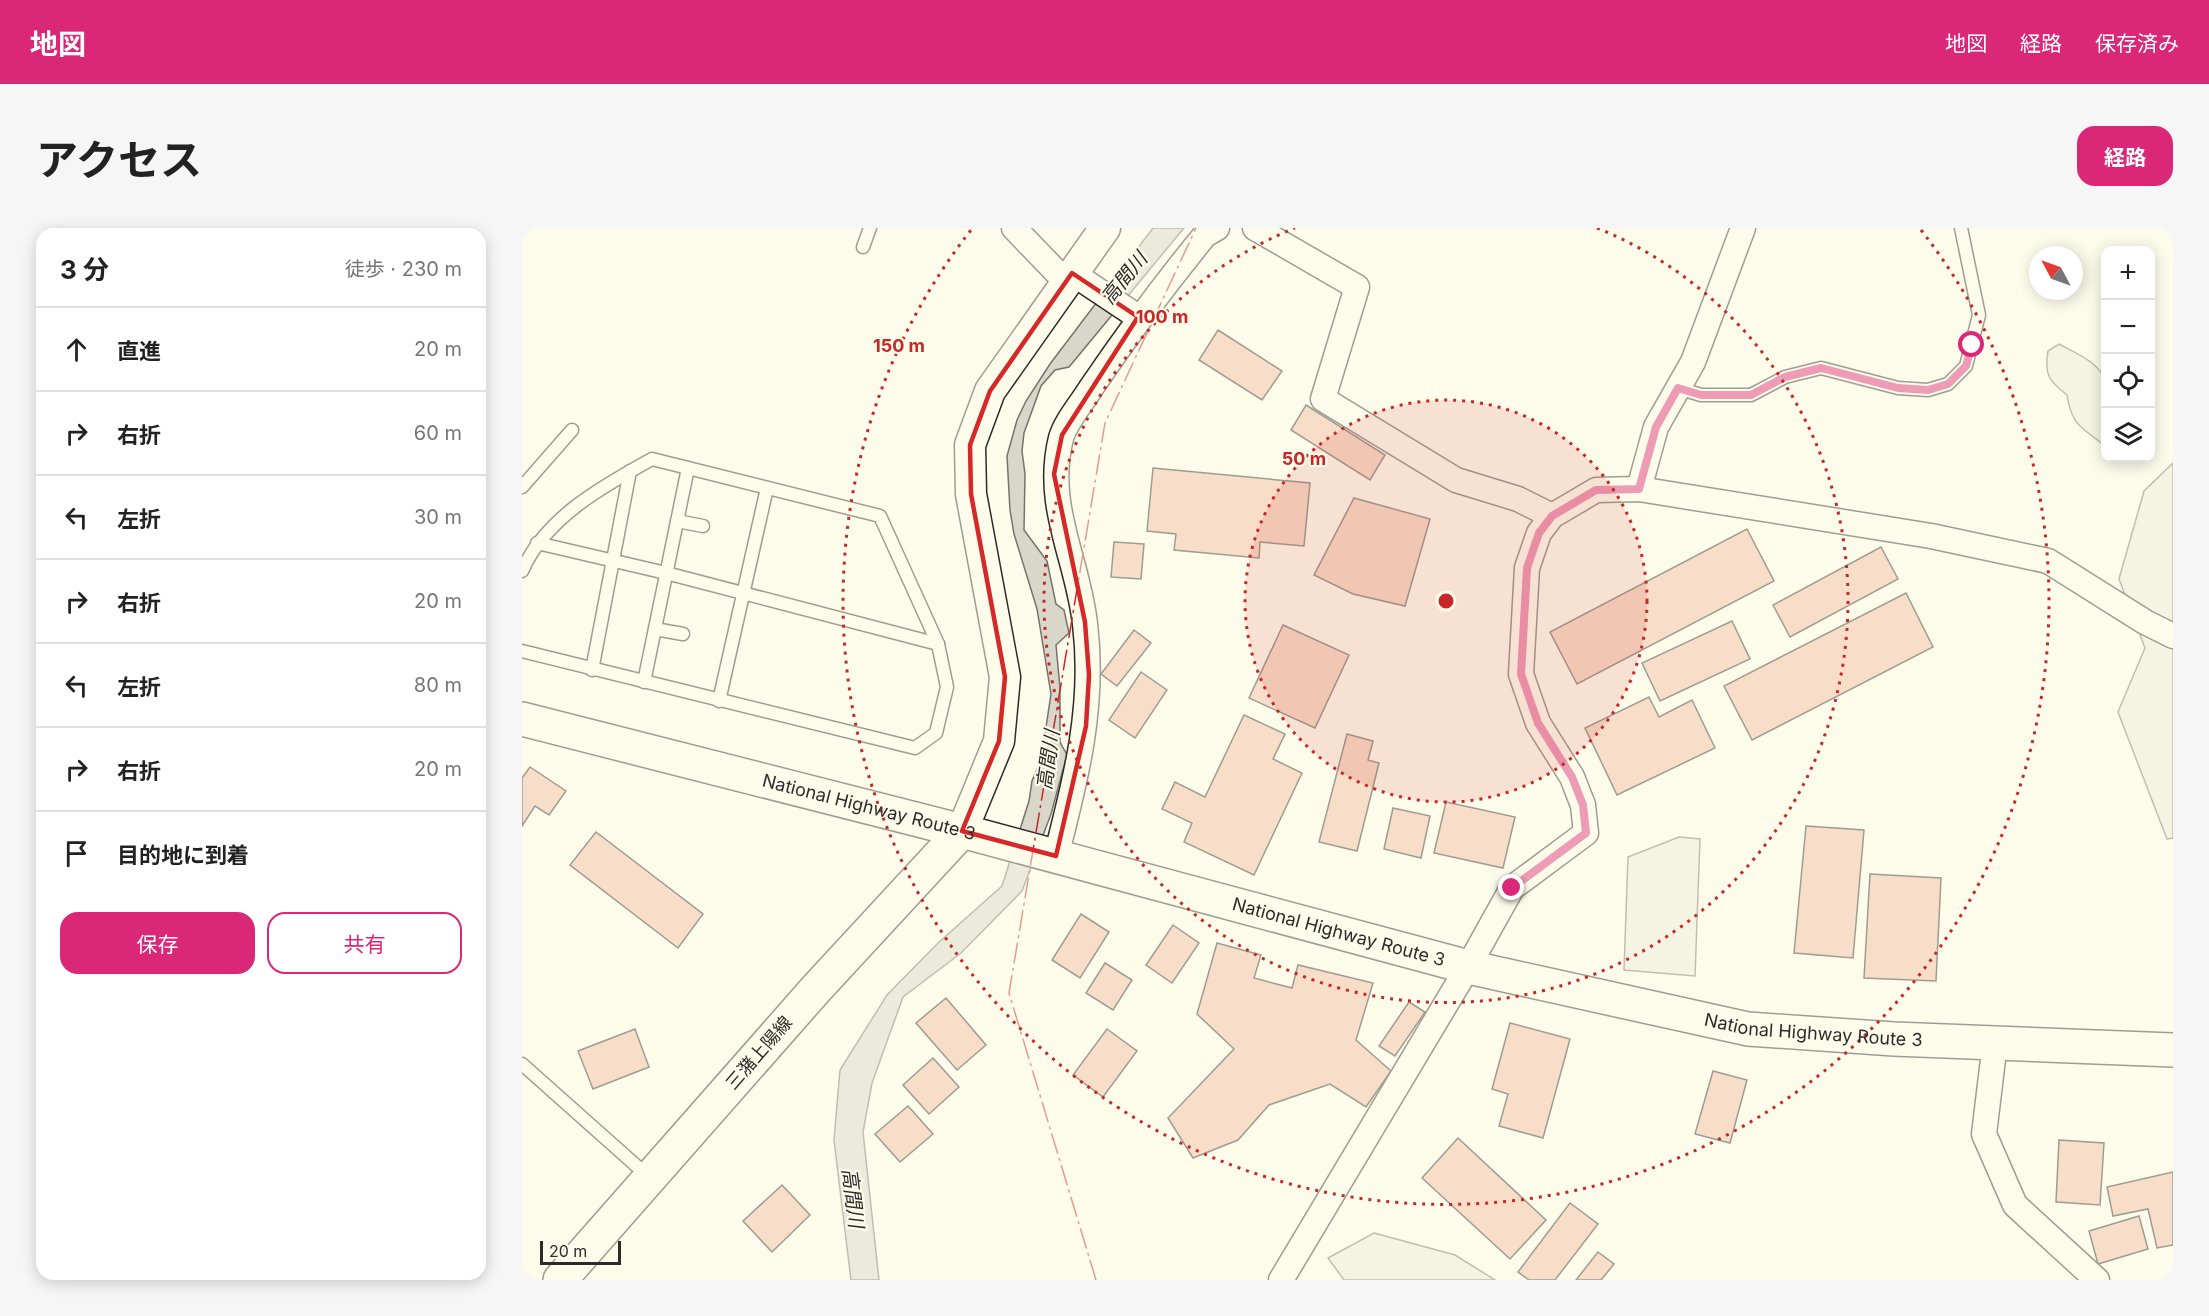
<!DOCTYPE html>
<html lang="ja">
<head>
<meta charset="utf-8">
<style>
  :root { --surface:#fff; --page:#f6f6f6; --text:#222; --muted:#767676; --line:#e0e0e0; --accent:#db2777 }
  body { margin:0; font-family:Inter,"Noto Sans JP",sans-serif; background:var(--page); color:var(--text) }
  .controls { position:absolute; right:18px; top:18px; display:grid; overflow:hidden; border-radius:12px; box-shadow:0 3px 15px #0003 }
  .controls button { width:54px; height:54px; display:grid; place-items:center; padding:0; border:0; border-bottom:2px solid var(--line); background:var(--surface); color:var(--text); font:30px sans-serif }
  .compass { position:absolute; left:1507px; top:18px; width:54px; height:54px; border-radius:50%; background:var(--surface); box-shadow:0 3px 15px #0003; rotate:311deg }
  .scale { position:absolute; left:18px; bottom:15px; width:81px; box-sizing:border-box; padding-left:6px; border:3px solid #2b2b2b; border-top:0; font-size:16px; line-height:21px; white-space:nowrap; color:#2b2b2b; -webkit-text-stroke:4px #fdfbea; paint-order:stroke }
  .stop { position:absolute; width:18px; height:18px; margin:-14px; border:4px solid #db2777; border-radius:50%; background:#fff }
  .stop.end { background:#db2777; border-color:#fff; box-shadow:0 2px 6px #0008 }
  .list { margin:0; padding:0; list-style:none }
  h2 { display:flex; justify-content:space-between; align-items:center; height:78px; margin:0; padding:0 24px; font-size:26px }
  h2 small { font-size:20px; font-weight:400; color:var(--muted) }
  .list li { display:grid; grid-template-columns:39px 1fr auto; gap:18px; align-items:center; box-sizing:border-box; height:84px; padding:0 24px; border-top:2px solid var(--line) }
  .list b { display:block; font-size:22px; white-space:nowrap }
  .list em { font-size:20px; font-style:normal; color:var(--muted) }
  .actions { display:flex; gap:12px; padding:18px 24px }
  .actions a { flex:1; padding:14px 0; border:2px solid var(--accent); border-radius:18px; text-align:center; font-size:21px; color:var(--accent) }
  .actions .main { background:var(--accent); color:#fff }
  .icon { flex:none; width:33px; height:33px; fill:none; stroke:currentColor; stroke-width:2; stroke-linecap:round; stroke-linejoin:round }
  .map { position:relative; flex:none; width:1651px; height:1052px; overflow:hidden; border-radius:18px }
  header { display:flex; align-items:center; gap:36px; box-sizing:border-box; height:84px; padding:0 30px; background:var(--accent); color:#fff }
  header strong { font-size:28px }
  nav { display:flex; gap:33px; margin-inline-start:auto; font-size:21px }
  .intro { display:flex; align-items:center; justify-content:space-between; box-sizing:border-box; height:144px; padding:0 36px }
  h1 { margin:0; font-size:42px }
  .button { padding:15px 27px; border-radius:18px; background:var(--accent); color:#fff; font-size:21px; font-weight:700 }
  main { display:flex; gap:36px; padding:0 36px }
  aside { flex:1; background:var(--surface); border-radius:18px; box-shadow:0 3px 15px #0003 }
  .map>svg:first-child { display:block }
  .green { fill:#ecebdb; stroke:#74746e; stroke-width:1.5 }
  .water { fill:#d8d7c9; stroke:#74746e; stroke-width:1.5 }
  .building { fill:#f2b8a0; stroke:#2b2b2b; stroke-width:1.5 }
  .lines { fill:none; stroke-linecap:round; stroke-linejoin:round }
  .service-casing { stroke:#2b2b2b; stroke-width:15 }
  .minor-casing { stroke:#2b2b2b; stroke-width:27 }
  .tertiary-casing { stroke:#2b2b2b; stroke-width:33 }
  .primary-casing { stroke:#2b2b2b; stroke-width:36 }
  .trunk-casing { stroke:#2b2b2b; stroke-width:36 }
  .service { stroke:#fdfbea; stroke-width:12 }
  .minor { stroke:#fdfbea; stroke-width:24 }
  .tertiary { stroke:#fdfbea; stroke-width:30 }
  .primary { stroke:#fdfbea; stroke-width:33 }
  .trunk { stroke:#fdfbea; stroke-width:33 }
  .power { stroke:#c62828; stroke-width:1.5; stroke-dasharray:21 4.5 3 4.5; stroke-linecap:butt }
  .route { stroke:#db2777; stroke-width:8 }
  .marked { fill:none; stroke:#d62828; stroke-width:4.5; stroke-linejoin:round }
  .ring { fill:none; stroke:#c62828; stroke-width:3; stroke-dasharray:3 6 }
  .labels { text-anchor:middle; stroke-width:4.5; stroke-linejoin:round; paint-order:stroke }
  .street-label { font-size:18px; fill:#2b2b2b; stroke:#fdfbea }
  .water-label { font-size:20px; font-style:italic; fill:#2b2b2b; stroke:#fdfbea }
  .centre { fill:#c62828; stroke:#fdfbea; stroke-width:3 }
  .ring-label { font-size:18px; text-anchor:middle; font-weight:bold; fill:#c62828; stroke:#fdfbea; stroke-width:4.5; stroke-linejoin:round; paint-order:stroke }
</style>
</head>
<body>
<header>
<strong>地図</strong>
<nav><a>地図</a><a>経路</a><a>保存済み</a></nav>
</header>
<div class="intro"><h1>アクセス</h1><a class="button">経路</a></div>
<main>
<aside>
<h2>3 分<small>徒歩 · 230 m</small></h2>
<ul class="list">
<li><svg class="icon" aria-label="ahead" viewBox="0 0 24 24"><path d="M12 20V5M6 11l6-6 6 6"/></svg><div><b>直進</b></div><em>20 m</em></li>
<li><svg class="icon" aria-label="right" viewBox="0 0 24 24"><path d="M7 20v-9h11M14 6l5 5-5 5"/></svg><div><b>右折</b></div><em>60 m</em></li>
<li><svg class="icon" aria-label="left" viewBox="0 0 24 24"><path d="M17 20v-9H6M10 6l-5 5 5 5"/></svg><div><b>左折</b></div><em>30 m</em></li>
<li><svg class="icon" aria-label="right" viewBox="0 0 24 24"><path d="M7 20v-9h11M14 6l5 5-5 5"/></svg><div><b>右折</b></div><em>20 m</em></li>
<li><svg class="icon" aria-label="left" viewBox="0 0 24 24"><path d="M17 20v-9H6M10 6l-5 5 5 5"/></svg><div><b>左折</b></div><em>80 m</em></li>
<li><svg class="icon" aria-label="right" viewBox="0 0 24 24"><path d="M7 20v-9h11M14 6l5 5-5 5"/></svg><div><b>右折</b></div><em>20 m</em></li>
<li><svg class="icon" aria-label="arrive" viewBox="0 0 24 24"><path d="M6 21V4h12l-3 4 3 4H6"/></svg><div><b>目的地に到着</b></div></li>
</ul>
<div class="actions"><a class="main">保存</a><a>共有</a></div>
</aside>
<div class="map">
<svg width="1651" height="1052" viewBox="0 0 1651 1052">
  <rect width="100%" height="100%" fill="#fdfbea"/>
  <g class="green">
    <path d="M 1537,116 C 1553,125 1575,133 1583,151 L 1583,218 C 1560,199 1550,199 1545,167 C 1527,153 1522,147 1526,123 Z"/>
    <polygon points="1651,235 1651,610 1645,611 1596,484 1623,420 1597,351 1622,263"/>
    <polygon points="1157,609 1178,611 1173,748 1102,742 1106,629"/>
    <polygon points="852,1005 933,1027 973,1052 822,1052 806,1030"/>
  </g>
  <polygon class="water" points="631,0 662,0 547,139 533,142 519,158 502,205 500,223 503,246 502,302 525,333 534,376 542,382 547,405 534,417 538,460 538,514 545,527 529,586 500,663 439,725 381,769 350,855 341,904 357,1052 329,1052 312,912 318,842 365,767 416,715 480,658 507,573 510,553 519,532 529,466 515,381 492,306 488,282 485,228 495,192 504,173 528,136"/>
  <g class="building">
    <polygon points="696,102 760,143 740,172 677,132"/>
    <polygon points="784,177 863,227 848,252 769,202"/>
    <polygon points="631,240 788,255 782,318 738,314 737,330 652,322 654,306 625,303"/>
    <polygon points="832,270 908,291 883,378 831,366 792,347"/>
    <polygon points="1225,301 1252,353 1055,456 1028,404"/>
    <polygon points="592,314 622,316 619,351 589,349"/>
    <polygon points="1359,319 1376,351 1268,409 1251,377"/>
    <polygon points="1384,365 1411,419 1230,512 1202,458"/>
    <polygon points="1210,393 1228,431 1138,473 1120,435"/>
    <polygon points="761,397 827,427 793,500 727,470"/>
    <polygon points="612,402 629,415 595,458 579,446"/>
    <polygon points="619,444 645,462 613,510 587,492"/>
    <polygon points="1127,469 1137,489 1170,472 1193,520 1095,567 1063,500"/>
    <polygon points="722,487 763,506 751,531 780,545 732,647 662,614 670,595 640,581 653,554 683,569"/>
    <polygon points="825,506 851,513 846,532 857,535 835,623 797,614"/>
    <polygon points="8,539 44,563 27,587 13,578 0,598 0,550"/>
    <polygon points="924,574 993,589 981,640 912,625"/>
    <polygon points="871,580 908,588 899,630 862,621"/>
    <polygon points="1284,598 1342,602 1331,730 1272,725"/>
    <polygon points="74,604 181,686 156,720 48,637"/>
    <polygon points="1348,646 1419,650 1414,753 1342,750"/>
    <polygon points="559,686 587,704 558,750 530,732"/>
    <polygon points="651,697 677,715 650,755 624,737"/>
    <polygon points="695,715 739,727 732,750 770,760 776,737 851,755 834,812 869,843 844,879 808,856 747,877 716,912 671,930 646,890 712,821 675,786"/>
    <polygon points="583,735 610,752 591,782 564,765"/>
    <polygon points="424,770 464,817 435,842 394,795"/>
    <polygon points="887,774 903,784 873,828 857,818"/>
    <polygon points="988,795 1048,811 1021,910 977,898 986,866 970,861"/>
    <polygon points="113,801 127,839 71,861 56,823"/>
    <polygon points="585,801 615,823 581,869 551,847"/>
    <polygon points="411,830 437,859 407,886 381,857"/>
    <polygon points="1191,843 1225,852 1208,915 1173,906"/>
    <polygon points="386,878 411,906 378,934 353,906"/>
    <polygon points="936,910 1024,992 988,1031 900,950"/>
    <polygon points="1537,912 1582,915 1578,977 1534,974"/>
    <polygon points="1651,944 1651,1017 1635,1020 1626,981 1591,988 1585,959"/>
    <polygon points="260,957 288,987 250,1024 221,993"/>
    <polygon points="1048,975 1076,996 1033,1052 1007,1052 996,1044"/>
    <polygon points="1617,988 1626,1021 1576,1036 1567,1003"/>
    <polygon points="1076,1024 1092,1036 1079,1052 1054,1052"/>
  </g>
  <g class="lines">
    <defs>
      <g id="service">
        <polyline points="341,19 348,0"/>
        <polyline points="1156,160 1179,167 1229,167 1263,149 1299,140 1376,160 1406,162 1426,156 1444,138 1457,87 1439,0"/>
        <polyline points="0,259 50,202"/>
        <polyline points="155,293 181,298"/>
        <polyline points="15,315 144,345 416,416"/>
        <path d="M 0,343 C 23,290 81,258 130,231 L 358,288 L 416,416 L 425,459 L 414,505 L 393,520 L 0,423"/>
        <polyline points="133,401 161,406"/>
        <polyline points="70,442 108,243"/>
        <polyline points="122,454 166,240"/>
        <polyline points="197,473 245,260"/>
        <polyline points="0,836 127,949"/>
      </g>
      <g id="minor">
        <polyline points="492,0 544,54"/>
        <polyline points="733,0 835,59 801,171 934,252 996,271 1030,288"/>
        <polyline points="550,45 616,89"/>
        <polyline points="1117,261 1134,199 1171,134 1221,0"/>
        <path d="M 534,628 C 554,551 573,477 563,396 C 556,331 522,278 539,210 C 544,193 560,175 569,160 C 605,107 642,57 683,7 L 695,0"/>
        <polyline points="1473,815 1462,906 1493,977 1575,1052"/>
        <polyline points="759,1052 946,739 990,660 1064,605 1061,577 1050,549 1016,495 999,446 1005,340 1017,305 1030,288 1074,262 1117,261 1409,308 1526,333 1623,394 1651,408"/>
      </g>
      <polyline id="tertiary" points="440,603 477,513 483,449 449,266 448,217 468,163 583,0"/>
      <polyline id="primary" points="38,1052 294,761 440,603"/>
      <g id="trunk">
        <path id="s1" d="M 0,491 L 440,603 L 946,739 L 1226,801 L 1372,811 L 1651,822"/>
      </g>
    </defs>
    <use href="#service" class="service-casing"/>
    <use href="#minor" class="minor-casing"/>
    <use href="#tertiary" class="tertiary-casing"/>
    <use href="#primary" class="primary-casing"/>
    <use href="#trunk" class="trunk-casing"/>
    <use href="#service" class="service"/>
    <use href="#minor" class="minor"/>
    <use href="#tertiary" class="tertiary"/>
    <use href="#primary" class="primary"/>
    <use href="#trunk" class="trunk"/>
    <polyline class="power" points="574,1052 487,765 583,195 674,0"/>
  </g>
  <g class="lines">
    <polyline class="route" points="990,660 1064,605 1061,577 1050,549 1016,495 999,446 1005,340 1017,305 1030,288 1074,262 1117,261 1134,199 1156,160 1179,167 1229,167 1263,149 1299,140 1376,160 1406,162 1426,156 1444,138 1450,117"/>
  </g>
  <path d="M0 0H1651V1052H0ZM 550,45 L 616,89 L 540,207 L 532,246 L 563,394 L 567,447 L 564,498 L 534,628 L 440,603 L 477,513 L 483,449 L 449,266 L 448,217 L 468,163 Z" fill="#fdfbea" fill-opacity=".55" fill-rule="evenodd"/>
  <path class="marked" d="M 550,45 L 616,89 L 540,207 L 532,246 L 563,394 L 567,447 L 564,498 L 534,628 L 440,603 L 477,513 L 483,449 L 449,266 L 448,217 L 468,163 Z"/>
  <circle cx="924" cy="373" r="201" fill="#c62828" fill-opacity=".12"/>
  <g class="ring">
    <circle cx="924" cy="373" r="201"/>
    <path d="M1075 0A402 402 0 1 1 773 0"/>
    <path d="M1399 2A603 603 0 1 1 449 2"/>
  </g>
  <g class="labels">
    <g class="street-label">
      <text dy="6" stroke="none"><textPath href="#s1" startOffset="358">National Highway Route 3</textPath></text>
      <text dy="6" stroke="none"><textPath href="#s1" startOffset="844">National Highway Route 3</textPath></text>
      <text dy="6" stroke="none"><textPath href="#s1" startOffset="1330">National Highway Route 3</textPath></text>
      <text transform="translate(237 825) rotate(-49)" y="6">三潴上陽線</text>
    </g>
    <g class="water-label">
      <text transform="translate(602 50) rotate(-51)" y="7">高間川</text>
      <text transform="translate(526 532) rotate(-82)" y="7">高間川</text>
      <text transform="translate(331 970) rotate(83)" y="7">高間川</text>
    </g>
  </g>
  <circle cx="924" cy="373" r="9" class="centre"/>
  <g class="ring-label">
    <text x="640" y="95">100 m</text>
    <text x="377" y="124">150 m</text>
    <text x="782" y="237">50 m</text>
  </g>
</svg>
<div class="controls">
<button>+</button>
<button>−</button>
<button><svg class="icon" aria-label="locate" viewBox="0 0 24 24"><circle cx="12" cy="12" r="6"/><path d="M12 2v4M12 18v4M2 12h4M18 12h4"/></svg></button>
<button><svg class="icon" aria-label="layers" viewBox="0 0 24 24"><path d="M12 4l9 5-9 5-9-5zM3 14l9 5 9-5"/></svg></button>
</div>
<svg class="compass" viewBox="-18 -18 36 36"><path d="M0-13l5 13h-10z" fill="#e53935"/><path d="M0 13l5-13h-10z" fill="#767676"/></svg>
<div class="scale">20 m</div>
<div class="stop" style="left:1450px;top:117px"></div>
<div class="stop end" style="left:990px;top:660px"></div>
</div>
</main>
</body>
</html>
